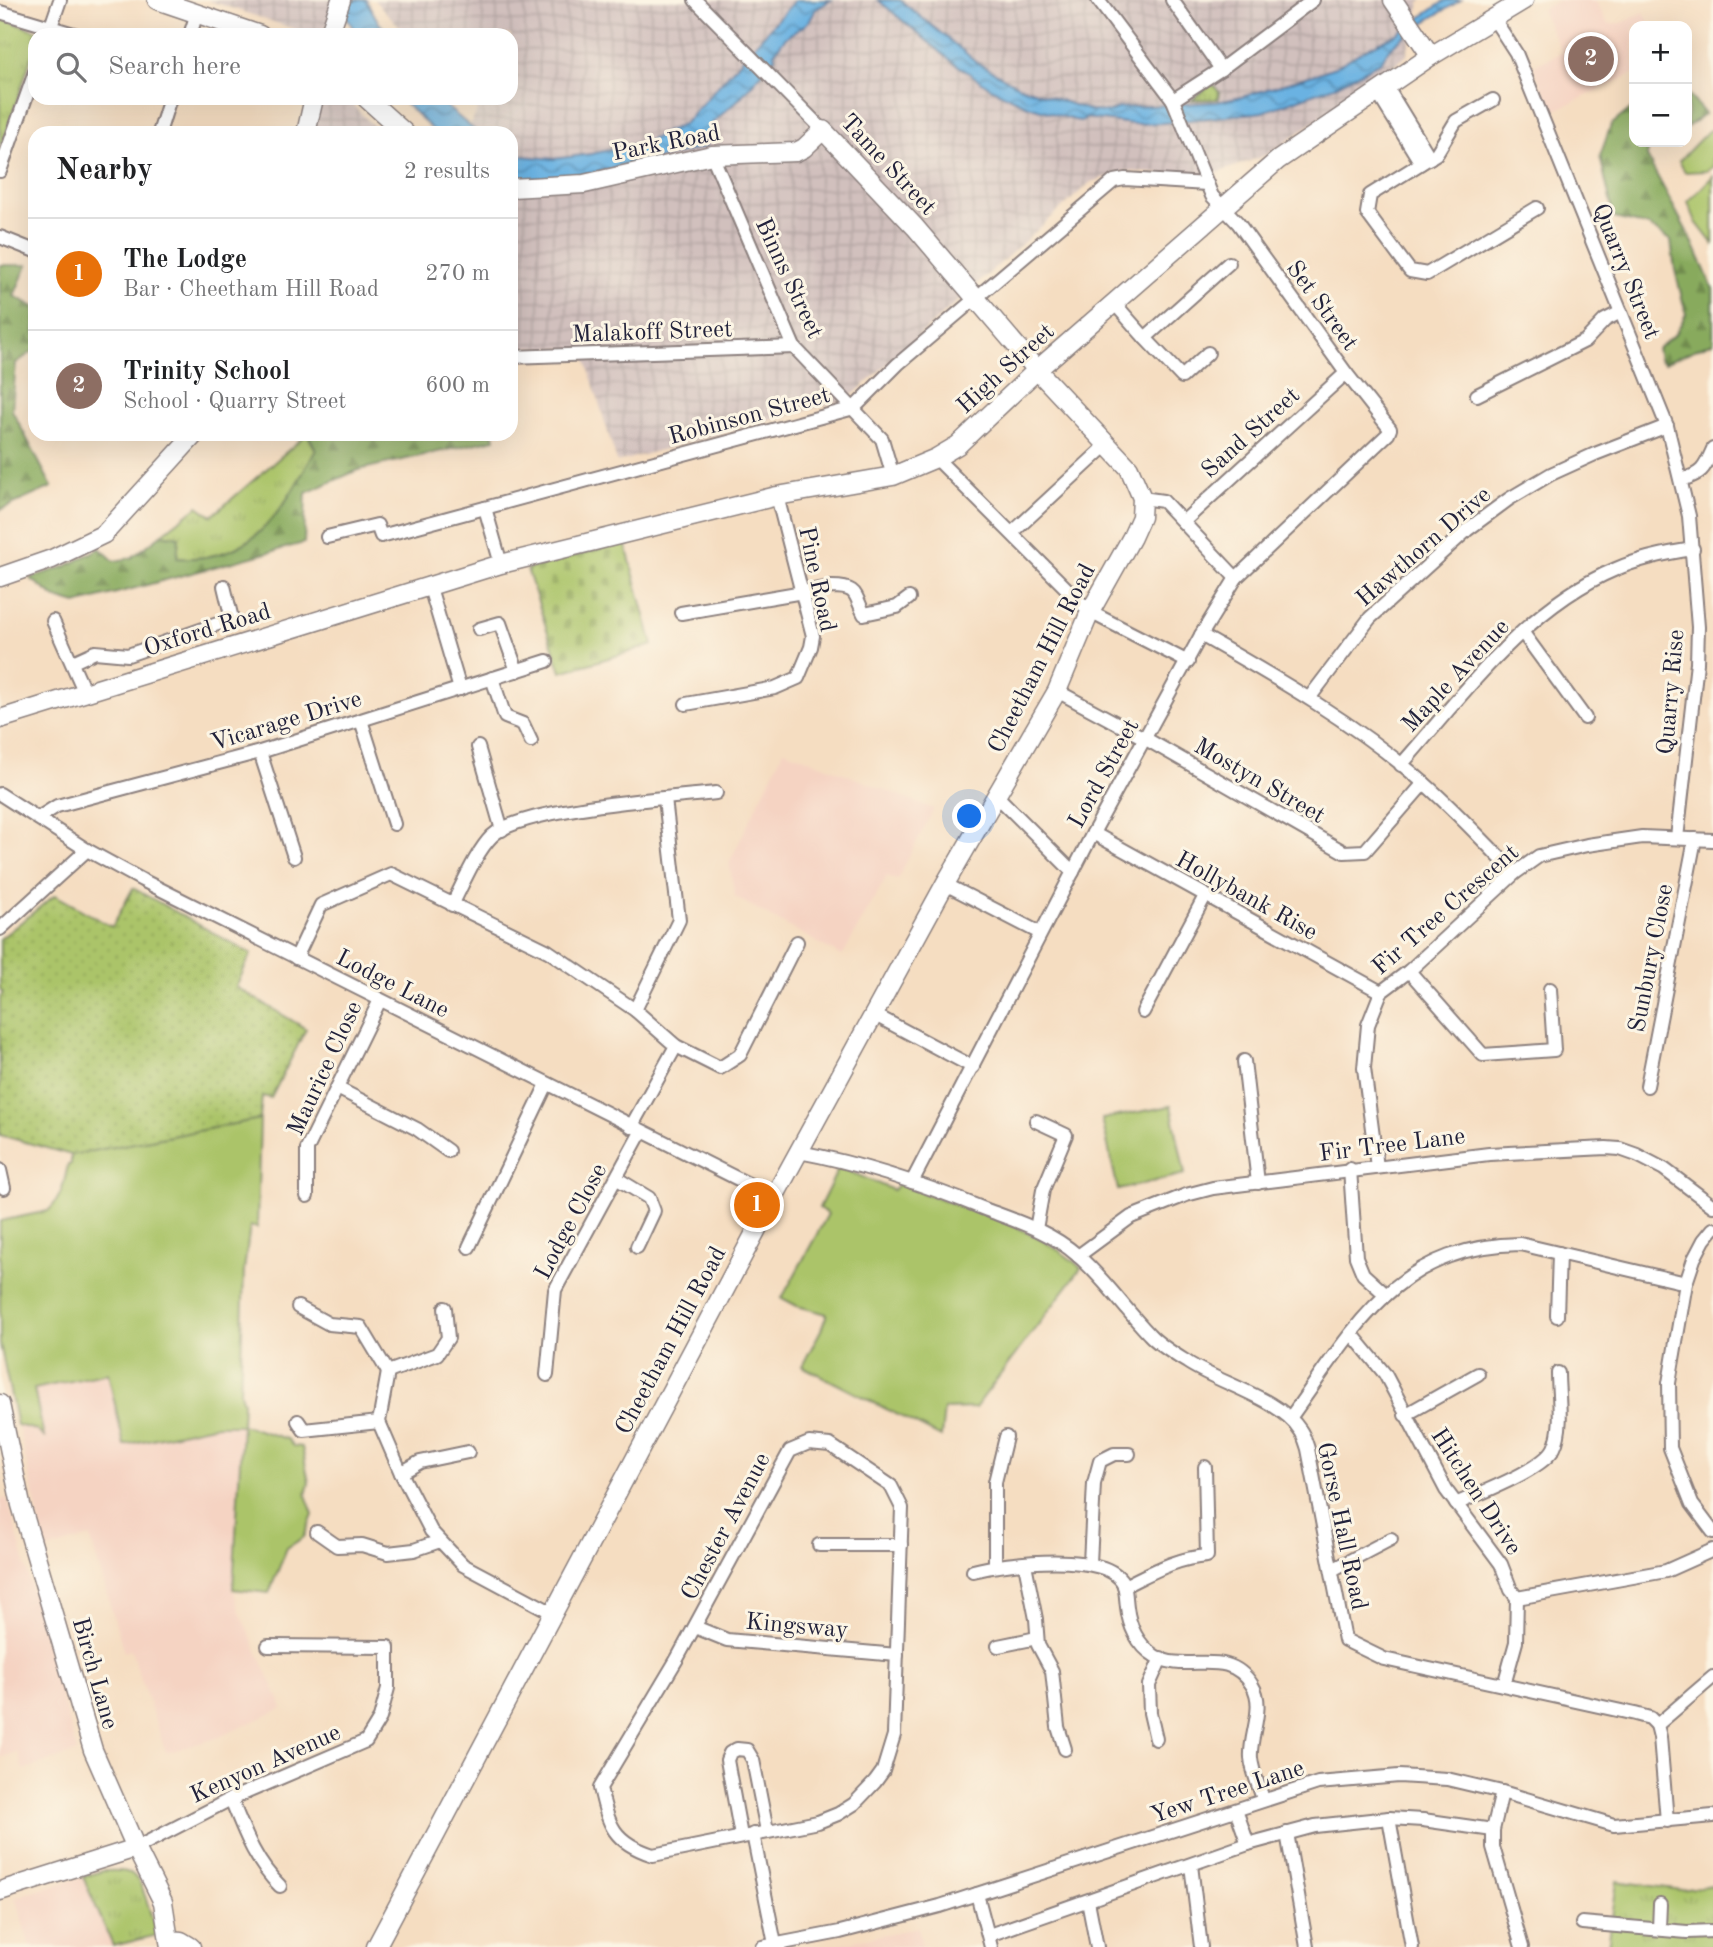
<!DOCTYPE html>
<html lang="en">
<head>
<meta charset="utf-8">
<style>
  :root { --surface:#fff; --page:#f2f2f2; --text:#202124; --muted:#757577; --line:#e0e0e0; --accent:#2563eb }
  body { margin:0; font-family:"Old Standard TT",serif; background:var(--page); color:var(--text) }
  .controls { position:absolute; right:21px; top:21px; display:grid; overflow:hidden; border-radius:14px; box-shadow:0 7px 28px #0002 }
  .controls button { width:63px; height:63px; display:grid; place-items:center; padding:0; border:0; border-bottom:2px solid var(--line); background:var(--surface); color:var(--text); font:35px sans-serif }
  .you { position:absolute; left:970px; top:817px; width:24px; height:24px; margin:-18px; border:5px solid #fff; border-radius:50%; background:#1a73e8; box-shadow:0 0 0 10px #1a73e833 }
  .badge { display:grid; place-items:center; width:46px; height:46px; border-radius:50%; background:var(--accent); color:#fff; font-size:23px; font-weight:700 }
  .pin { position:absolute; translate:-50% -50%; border:4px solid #fff; box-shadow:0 2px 7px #0006 }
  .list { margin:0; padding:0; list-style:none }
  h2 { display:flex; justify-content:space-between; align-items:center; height:91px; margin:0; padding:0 28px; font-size:30px }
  h2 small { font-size:23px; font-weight:400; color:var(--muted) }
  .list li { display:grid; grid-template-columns:46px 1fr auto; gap:21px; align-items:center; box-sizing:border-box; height:112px; padding:0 28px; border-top:2px solid var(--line) }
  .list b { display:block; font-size:26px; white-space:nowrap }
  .list p { margin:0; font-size:23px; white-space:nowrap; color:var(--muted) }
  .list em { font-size:23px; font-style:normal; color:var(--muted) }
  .icon { flex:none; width:38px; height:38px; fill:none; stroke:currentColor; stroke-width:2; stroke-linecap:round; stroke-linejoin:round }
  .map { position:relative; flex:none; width:1713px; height:1947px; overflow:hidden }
  .search { position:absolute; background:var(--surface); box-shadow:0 7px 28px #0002; left:28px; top:28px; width:490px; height:77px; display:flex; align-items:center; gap:18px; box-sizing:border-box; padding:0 24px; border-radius:21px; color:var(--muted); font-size:26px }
  .panel { position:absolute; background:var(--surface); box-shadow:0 7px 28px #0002; left:28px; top:126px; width:490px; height:315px; border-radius:21px }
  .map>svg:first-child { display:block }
  .built { fill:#f5d3c2 }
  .industrial { fill:url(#industrial-grid) }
  .grass { fill:url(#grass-tufts); stroke:#667352; stroke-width:2 }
  .forest { fill:url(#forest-firs); stroke:#55664c; stroke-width:2 }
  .cemetery { fill:url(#cemetery-stones); stroke:#667352; stroke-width:2 }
  .park { fill:#abc469; stroke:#667352; stroke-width:2 }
  .garden { fill:url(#garden-dots); stroke:#667352; stroke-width:2 }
  .water { fill:url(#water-waves); stroke:#466a8e; stroke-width:2 }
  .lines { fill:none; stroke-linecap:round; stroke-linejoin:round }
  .street-casing { stroke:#8c807e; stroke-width:16 }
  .secondary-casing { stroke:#8c807e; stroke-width:21 }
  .street { stroke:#fff; stroke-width:12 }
  .secondary { stroke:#fff; stroke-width:18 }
  .labels { text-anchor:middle; stroke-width:6; stroke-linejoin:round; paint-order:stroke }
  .street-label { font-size:24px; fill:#22223b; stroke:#fcf5e5 }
</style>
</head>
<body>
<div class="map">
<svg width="1713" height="1947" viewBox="0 0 1713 1947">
  <defs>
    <pattern id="industrial-grid" width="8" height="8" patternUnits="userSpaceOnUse" patternTransform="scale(1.75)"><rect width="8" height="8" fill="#d1c0bd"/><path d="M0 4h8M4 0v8" fill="none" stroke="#b3a5a3"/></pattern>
    <pattern id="grass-tufts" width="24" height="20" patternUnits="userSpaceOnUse" patternTransform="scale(1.75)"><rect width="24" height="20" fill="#abc469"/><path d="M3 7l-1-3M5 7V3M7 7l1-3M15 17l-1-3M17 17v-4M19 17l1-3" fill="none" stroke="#93a85c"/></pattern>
    <pattern id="forest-firs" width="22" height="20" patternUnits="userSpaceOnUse" patternTransform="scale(1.75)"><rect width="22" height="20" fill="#88aa5d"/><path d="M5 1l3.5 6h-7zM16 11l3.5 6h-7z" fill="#6f8a4e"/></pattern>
    <pattern id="cemetery-stones" width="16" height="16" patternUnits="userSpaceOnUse" patternTransform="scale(1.75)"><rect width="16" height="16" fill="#abc469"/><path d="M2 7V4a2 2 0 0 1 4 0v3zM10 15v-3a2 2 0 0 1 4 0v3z" fill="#93a85c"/></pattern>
    <pattern id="garden-dots" width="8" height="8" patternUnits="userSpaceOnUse" patternTransform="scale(1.75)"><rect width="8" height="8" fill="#abc469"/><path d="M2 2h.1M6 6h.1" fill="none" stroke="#93a85c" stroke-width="1.8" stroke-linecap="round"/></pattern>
    <pattern id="water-waves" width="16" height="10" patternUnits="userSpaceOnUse" patternTransform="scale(1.75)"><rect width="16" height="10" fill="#6ab2e2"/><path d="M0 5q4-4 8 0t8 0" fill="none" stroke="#5790b8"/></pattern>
  </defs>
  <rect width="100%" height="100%" fill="#fcf5e5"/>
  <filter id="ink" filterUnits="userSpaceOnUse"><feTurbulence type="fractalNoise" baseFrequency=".0143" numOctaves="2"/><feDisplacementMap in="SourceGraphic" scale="14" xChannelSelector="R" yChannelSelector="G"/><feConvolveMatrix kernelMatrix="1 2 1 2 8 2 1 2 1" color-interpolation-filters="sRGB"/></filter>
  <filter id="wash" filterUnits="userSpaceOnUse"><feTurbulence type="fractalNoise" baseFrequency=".00686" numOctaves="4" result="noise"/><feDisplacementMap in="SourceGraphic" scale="28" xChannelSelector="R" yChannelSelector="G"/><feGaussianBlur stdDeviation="1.57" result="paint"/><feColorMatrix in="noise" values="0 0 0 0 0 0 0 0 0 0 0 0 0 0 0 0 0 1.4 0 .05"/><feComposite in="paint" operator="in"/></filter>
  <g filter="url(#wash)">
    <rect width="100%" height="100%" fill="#f5ddc1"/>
    <g class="built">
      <polygon points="1560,0 1595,0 1608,24 1621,23 1644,12 1651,26 1634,26 1634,73 1552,112 1533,66 1562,52 1541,10"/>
      <polygon points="784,750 934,809 897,880 887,876 842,956 735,897 729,863"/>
      <polygon points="260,1119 257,1228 250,1226 244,1270 240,1393 243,1402 233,1589 240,1613 283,1708 217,1738 166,1753 131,1650 124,1652 90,1537 46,1550 0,1344 0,1221 48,1211 52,1208 61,1194 68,1165 71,1164 71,1155"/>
      <polygon points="7,1498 77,1752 23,1770 18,1752 0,1758 0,1500"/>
      <polygon points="83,1877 113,1947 30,1947 15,1897"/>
      <polygon points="918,1927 922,1947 827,1947"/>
    </g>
    <g class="industrial">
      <polygon points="207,0 370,0 313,35"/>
      <polygon points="374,0 1424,0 1420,3 1406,56 1269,154 1217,173 1189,176 1126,171 1091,182 855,393 837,402 617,462 587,363 580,349 511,347 511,133 466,133 478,110 467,98 511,98 511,35 408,35"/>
      <polygon points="322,98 346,98 380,133 312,133"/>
    </g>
    <g class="grass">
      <polygon points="0,18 40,32 39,35 35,35 35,47 2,145 0,143"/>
      <polygon points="1212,83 1219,92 1218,99 1192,100"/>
      <path d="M 307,434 L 316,450 C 282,510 256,563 176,558 L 179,537 L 162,534 L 198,506 L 212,516 Z"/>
      <path d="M 103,1871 C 113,1871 128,1869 135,1877 C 145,1887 152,1921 157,1935 L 113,1946 L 83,1877 Z"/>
      <polygon points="1617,1881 1681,1890 1713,1885 1713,1947 1608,1947"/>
    </g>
    <g class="forest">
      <polygon points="1687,93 1705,114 1687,127"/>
      <polygon points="1634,106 1634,142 1647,142 1647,157 1693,243 1713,289 1713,342 1664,363 1659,359 1657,349 1676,333 1686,314 1675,270 1671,241 1649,226 1614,218 1600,156 1611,125"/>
      <polygon points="0,265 27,265 14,296 35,307 35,350 16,363 12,410 52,487 0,510"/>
      <path d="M 308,434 L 494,434 L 495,439 L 358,470 L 306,493 L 304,543 L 76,604 L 56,598 L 30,578 L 67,566 L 100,548 L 114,561 L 131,558 L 162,534 L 179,537 L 177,558 C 256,563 282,510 316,450 Z"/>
    </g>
    <polygon class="cemetery" points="625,542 653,645 561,672 527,569"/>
    <g class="park">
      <polygon points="1713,129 1713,167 1707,171 1685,172 1679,161 1708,131"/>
      <polygon points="1713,176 1713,244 1696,222 1688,202"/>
      <polygon points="1171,1106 1185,1174 1118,1190 1102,1119"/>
      <path d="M 260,1119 L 257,1228 L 250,1226 L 244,1270 L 240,1393 L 243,1402 L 242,1425 L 287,1439 L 293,1446 L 302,1447 L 309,1483 L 306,1495 L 313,1514 L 304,1537 L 287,1548 L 269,1593 L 233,1589 L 242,1425 L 217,1425 L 124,1445 L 108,1373 L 34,1389 L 44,1437 L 36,1430 L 17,1425 L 0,1344 L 0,1221 L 48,1211 C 62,1198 64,1182 68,1165 L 71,1164 L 71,1155 Z"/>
      <path d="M 839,1167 L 893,1190 L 898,1184 C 955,1205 1037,1226 1081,1268 L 975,1408 L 944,1409 L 941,1437 L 802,1366 L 821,1330 L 827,1314 L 797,1306 L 782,1298 L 828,1214 L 819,1208 Z"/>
    </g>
    <polygon class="garden" points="133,888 251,954 236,987 306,1029 271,1098 262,1096 260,1119 71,1155 0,1135 0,997 3,993 0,989 0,939 55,895 112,927"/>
    <g class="water">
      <polygon points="337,0 366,0 379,23 390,35 357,35"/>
      <path d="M 795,0 L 831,0 L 815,10 C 811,23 801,28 790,34 C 784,38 779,47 774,53 L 775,58 L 739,99 L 712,123 L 705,147 C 641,162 577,181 511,179 L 511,155 L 554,159 L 591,154 L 646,142 L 685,123 Z"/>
      <path d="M 878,0 L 900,0 L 978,63 L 1019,86 L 1091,111 L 1109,112 L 1118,108 L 1217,102 L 1242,97 L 1316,74 L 1335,67 L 1372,46 L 1397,34 L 1446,0 L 1461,0 C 1443,12 1387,41 1382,61 L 1337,85 L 1263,112 L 1163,123 L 1133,124 L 1086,118 L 1081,121 L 1074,120 L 1028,106 L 992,89 L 950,60 Z"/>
      <polygon points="400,98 436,98 478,133 436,133"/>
    </g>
  </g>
  <g filter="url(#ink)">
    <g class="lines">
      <defs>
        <g id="street">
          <polyline points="695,0 823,130"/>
          <polyline points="1172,0 1221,69"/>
          <polyline points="0,12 77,35"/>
          <polyline points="1494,19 1516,53 1667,426 1689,516 1698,627 1697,663 1677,838"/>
          <polyline points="48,35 60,0"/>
          <polyline points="190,35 197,13"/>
          <polyline points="1386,86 1430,158"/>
          <polyline points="1377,92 1421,163"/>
          <polyline points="1173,100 1221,69 1313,0"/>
          <polyline points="1493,100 1456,121 1436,154 1370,195 1367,213 1410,271 1427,274 1537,208"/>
          <polyline points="159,133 170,98"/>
          <polyline points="712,155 794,347 882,439 893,476"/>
          <polyline points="0,171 35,72"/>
          <polyline points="0,237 35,251"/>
          <polyline points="1115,304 1145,338"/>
          <polyline points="1208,353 1182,377 1145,338 1229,263"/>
          <polyline points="511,357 794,347"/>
          <polyline points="1477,395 1585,341 1605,320 1621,312"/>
          <polyline points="936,458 1090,612 1188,662"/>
          <path d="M 1682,480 C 1703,473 1704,469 1713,449"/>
          <polyline points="1142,498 1163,501 1236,578"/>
          <polyline points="485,508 501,564"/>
          <polyline points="1183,522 1346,373"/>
          <polyline points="1012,533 1107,445"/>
          <polyline points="327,537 377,525 381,536 854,408 898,364 1114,181 1125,179 1207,184"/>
          <polyline points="429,584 460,689"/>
          <path d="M 681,613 L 832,587 C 858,587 854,594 864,614 L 897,607 L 909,598"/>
          <polyline points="53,621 85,693"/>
          <polyline points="479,629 500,623 517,671"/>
          <polyline points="1523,633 1585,718"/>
          <path d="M 1201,635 C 1280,680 1355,723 1424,783 C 1456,811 1485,843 1515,873"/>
          <polyline points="73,662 95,652 128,655 232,619 224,586"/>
          <polyline points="492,678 505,717 523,724 531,741"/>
          <polyline points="1057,691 1146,739 1344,852 1365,851 1424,783"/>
          <polyline points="1310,697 1370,618 1467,530 1509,499 1551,474 1595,454 1667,426"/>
          <polyline points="686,704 775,688 798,678 811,647 813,636 777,496"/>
          <polyline points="361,720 394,824"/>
          <polyline points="478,747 502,830"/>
          <polyline points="260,752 294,857"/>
          <path d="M 1401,765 C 1463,695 1527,606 1616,569 C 1641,558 1666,553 1693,549"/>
          <polyline points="0,794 87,850 142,880 774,1197"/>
          <polyline points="996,795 1073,872"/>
          <polyline points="38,818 57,806 260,752 547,661"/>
          <polyline points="1093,833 1381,992"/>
          <polyline points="945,884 1040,933"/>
          <path d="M 452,905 C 463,884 476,852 492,836 C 522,807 670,798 716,793"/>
          <polyline points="0,929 87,850"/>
          <polyline points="296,958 321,905 391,874 548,951 635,1010 676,1046 720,1068 740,1055 797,942"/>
          <polyline points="1409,971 1483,1055 1554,1050 1550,989"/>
          <polyline points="635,1010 679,920 665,799"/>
          <polyline points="1143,1012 1205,896"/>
          <polyline points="875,1015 973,1067"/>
          <polyline points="1244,1061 1258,1183"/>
          <polyline points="1647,1086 1695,839"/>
          <polyline points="337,1088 417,1129 448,1151"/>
          <polyline points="1036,1121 1066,1135 1043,1190 1036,1229"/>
          <polyline points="631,1127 676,1046"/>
          <path d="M 799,1152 C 864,1164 926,1185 987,1210 C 1019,1222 1051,1232 1077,1255 C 1104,1278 1124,1308 1149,1334 C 1159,1345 1174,1354 1187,1362 C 1218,1383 1281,1399 1300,1430 C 1304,1435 1306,1443 1308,1449 L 1345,1640 L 1384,1659 L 1635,1714 L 1650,1718 L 1657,1725"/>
          <polyline points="1377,1167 1364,1068 1368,1025 1381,992 1409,971 1515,873 1539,856 1587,845 1642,837 1713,840"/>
          <polyline points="1350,1169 1356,1257 1363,1274 1385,1294"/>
          <polyline points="0,1170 4,1188"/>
          <polyline points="616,1178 649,1198 654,1211 637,1247"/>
          <polyline points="912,1182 1093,833 1201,635 1236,578 1388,434 1390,429 1346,373 1238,223 1212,196 1173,100 1098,0"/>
          <polyline points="307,1196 307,1149 380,1000"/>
          <polyline points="1713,1229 1704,1240 1694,1259 1686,1283 1669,1383 1670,1448 1692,1504 1713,1532"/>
          <polyline points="469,1247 547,1084"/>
          <polyline points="1078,1256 1131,1217 1186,1195 1213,1188 1489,1154 1606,1148 1620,1149 1637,1155 1664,1169 1713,1206"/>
          <polyline points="298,1307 329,1324 361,1327 388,1372"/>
          <polyline points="1557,1316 1559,1253"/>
          <polyline points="1352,1334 1385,1374 1446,1490 1501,1564 1511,1590 1517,1598 1516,1642 1504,1685"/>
          <polyline points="388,1372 379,1422 401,1473 431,1531 463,1565 553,1613"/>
          <polyline points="388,1372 437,1354 448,1338 445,1308"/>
          <polyline points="547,1375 555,1290 641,1132"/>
          <polyline points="1405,1415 1478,1374"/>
          <path d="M 1290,1418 C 1355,1328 1396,1246 1520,1244 L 1686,1283"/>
          <polyline points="298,1421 304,1430 379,1422"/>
          <path d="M 809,1443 L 830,1445 L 891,1486 L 902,1508 L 894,1735 L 883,1771 L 875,1782 L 854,1804 L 838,1814 L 818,1822 L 653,1855 C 613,1842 609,1826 600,1788 L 677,1659 L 790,1451 Z"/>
          <polyline points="401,1473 420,1462 468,1452"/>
          <path d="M 1456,1504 C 1479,1493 1543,1470 1554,1448 C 1564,1427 1558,1396 1558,1373"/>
          <polyline points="317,1532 337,1546 362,1545 388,1553 414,1550 440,1541"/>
          <polyline points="819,1545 901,1545"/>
          <polyline points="1090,1563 1094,1483 1100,1461 1114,1454 1129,1454"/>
          <polyline points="1025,1564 1036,1619 1038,1645 1052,1671 1058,1727 1065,1749"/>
          <polyline points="995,1565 995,1482 1006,1437"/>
          <polyline points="1332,1570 1391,1539"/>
          <path d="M 973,1571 C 1004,1563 1109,1549 1124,1585 C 1126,1592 1126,1600 1127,1607 C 1129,1625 1137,1645 1155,1656 C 1186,1675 1227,1645 1252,1685 C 1266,1706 1249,1736 1251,1758 C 1252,1771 1259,1786 1263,1799"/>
          <path d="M 1124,1586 C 1151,1573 1176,1558 1207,1556 L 1205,1467"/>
          <polyline points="1517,1598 1666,1571 1713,1550"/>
          <polyline points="695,1627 727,1640 897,1655"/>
          <polyline points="998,1646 1037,1638"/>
          <polyline points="1156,1739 1150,1713 1149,1685 1161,1658"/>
          <polyline points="1502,1792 1493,1830 1493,1847 1522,1947"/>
          <path d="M 231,1799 C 244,1831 255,1862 280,1886"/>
          <polyline points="1236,1810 1248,1844"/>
          <polyline points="1389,1818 1412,1947"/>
          <polyline points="1667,1821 1660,1737 1657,1725 1713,1677"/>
          <polyline points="1287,1833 1307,1947"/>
          <polyline points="753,1834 775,1944"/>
          <polyline points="741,1836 727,1760 730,1753 737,1749 747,1750 753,1760 767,1831"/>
          <polyline points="136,1848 231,1799 366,1741 380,1718 388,1688 388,1647 268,1646"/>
          <polyline points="1191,1865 1201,1947"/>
          <polyline points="977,1894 991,1947"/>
          <polyline points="1088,1901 1097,1947"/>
          <polyline points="1582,1923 1687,1932 1713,1931"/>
          <polyline points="1659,1929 1660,1904"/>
          <polyline points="989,1935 1248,1844 1315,1826 1389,1818 1423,1820 1493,1830"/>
          <polyline points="762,1947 840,1932 940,1906 1318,1783 1399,1776 1447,1779 1502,1792 1614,1825 1713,1816"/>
        </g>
        <g id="secondary">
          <polyline points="157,0 260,35"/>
          <polyline points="1393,0 1431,56"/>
          <polyline points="329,35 341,0"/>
          <polyline points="366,98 405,133"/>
          <polyline points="306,133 314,98"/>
          <polyline points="0,577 52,559 104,534 195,434"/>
          <polyline points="0,719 501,564 777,496 893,476 936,458 958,445 1037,370 1278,160 1431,56 1524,0"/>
          <polyline points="0,1404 21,1505 93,1750 136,1848 163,1902 170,1947"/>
          <polyline points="0,1891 136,1848"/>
          <polyline points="169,1940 181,1941 191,1947"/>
          <polyline points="376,1947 774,1197 945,884 1057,691 1090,612 1132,537 1141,517 1142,498 1129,468 1037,370 915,227 823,130 804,148 796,152 712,155 584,184 511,188"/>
        </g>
      </defs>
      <use href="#street" class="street-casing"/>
      <use href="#secondary" class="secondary-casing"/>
      <use href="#street" class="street"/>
      <use href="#secondary" class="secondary"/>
    </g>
  </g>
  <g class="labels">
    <g class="street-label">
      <text transform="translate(666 142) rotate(-11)" y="8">Park Road</text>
      <text transform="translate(889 164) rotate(47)" y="8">Tame Street</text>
      <text transform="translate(1627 271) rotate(68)" y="8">Quarry Street</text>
      <text transform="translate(790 278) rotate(65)" y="8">Binns Street</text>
      <text transform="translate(1323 305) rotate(54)" y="8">Set Street</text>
      <text transform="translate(652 331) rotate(-2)" y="8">Malakoff Street</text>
      <text transform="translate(1005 368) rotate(-42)" y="8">High Street</text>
      <text transform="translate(749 415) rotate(-15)" y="8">Robinson Street</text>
      <text transform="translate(1250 432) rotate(-42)" y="8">Sand Street</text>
      <text transform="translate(1423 546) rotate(-41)" y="8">Hawthorn Drive</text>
      <text transform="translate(818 579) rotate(78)" y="8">Pine Road</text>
      <text transform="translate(207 629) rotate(-17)" y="8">Oxford Road</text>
      <text transform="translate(1041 658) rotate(-63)" y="8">Cheetham Hill Road</text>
      <text transform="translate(1455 675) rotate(-47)" y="8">Maple Avenue</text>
      <text transform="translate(1670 692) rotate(-85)" y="8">Quarry Rise</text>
      <text transform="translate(286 720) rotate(-17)" y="8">Vicarage Drive</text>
      <text transform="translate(1103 773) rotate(-61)" y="8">Lord Street</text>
      <text transform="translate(1260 780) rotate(30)" y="8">Mostyn Street</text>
      <text transform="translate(1247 895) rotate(29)" y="8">Hollybank Rise</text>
      <text transform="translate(1445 909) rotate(-41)" y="8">Fir Tree Crescent</text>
      <text transform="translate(1650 958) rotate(-79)" y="8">Sunbury Close</text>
      <text transform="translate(393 983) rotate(27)" y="8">Lodge Lane</text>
      <text transform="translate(324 1068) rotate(-65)" y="8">Maurice Close</text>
      <text transform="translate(1392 1144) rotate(-7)" y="8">Fir Tree Lane</text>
      <text transform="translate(570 1221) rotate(-62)" y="8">Lodge Close</text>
      <text transform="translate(670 1340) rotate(-62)" y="8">Cheetham Hill Road</text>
      <text transform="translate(1477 1491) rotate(57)" y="8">Hitchen Drive</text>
      <text transform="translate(725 1526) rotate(-62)" y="8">Chester Avenue</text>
      <text transform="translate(1343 1526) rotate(78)" y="8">Gorse Hall Road</text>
      <text transform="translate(797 1625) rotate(5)" y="8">Kingsway</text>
      <text transform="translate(96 1673) rotate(74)" y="8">Birch Lane</text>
      <text transform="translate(265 1763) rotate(-24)" y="8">Kenyon Avenue</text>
      <text transform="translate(1227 1791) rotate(-18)" y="8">Yew Tree Lane</text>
    </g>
  </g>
</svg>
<div class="controls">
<button>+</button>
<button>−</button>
</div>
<div class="you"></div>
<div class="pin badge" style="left:757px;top:1205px;background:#e8710a">1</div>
<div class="pin badge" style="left:1591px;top:59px;background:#8d6e63">2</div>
<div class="search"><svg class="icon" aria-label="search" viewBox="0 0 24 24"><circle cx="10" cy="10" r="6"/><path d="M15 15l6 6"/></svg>Search here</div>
<section class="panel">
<h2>Nearby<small>2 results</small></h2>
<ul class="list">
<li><span class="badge" style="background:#e8710a">1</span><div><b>The Lodge</b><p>Bar · Cheetham Hill Road</p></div><em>270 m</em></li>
<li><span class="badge" style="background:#8d6e63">2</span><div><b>Trinity School</b><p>School · Quarry Street</p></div><em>600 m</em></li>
</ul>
</section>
</div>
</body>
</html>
